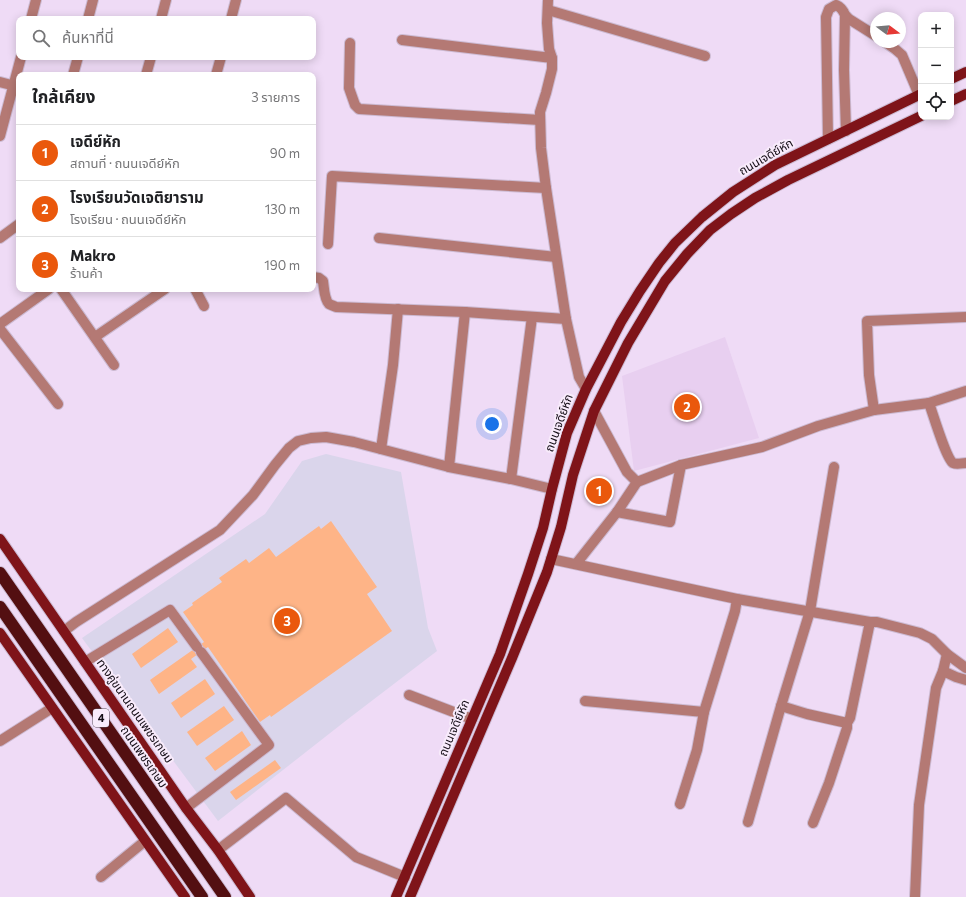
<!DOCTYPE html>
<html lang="th">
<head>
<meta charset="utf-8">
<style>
  :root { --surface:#fff; --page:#f2f2f2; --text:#202124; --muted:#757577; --line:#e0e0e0; --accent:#ea580c }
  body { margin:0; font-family:Commissioner,"Noto Sans Thai",sans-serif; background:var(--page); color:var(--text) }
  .controls { position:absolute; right:12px; top:12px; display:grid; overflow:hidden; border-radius:8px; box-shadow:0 2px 10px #0003 }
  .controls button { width:36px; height:36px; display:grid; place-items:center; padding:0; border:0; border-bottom:1px solid var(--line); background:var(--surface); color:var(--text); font:20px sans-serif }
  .compass { position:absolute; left:870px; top:12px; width:36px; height:36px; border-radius:50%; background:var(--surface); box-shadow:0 2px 10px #0003; rotate:106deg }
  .you { position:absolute; left:492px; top:424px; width:14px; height:14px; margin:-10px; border:3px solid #fff; border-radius:50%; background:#1a73e8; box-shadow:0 0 0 6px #1a73e833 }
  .badge { display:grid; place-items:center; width:26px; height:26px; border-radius:50%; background:var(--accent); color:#fff; font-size:13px; font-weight:700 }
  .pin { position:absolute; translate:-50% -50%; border:2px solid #fff; box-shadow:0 1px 4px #0006 }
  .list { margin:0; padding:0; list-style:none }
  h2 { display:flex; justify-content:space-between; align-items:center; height:52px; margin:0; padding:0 16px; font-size:17px }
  h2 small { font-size:13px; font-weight:400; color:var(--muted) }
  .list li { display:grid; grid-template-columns:26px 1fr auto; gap:12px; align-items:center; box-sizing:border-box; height:56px; padding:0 16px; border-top:1px solid var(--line) }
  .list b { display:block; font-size:15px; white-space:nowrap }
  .list p { margin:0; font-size:13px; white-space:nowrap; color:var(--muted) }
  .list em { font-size:13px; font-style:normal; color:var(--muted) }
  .icon { flex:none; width:22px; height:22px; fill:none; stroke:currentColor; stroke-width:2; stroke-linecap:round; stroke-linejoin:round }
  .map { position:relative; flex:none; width:966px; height:897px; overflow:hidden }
  .search { position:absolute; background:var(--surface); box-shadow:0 2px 10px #0003; left:16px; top:16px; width:300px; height:44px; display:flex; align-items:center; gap:10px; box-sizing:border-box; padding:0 14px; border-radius:8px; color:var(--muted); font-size:15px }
  .panel { position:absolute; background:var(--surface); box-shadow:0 2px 10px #0003; left:16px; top:72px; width:300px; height:220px; border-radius:8px }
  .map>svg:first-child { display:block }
  .commercial { fill:#dad5eb }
  .built { fill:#e8cff0 }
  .building { fill:#feb487 }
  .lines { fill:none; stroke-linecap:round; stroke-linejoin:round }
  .minor-casing { stroke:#ccbad2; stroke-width:12 }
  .major-casing { stroke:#ccbad2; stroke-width:12 }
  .highway-casing { stroke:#ccbad2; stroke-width:14 }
  .minor { stroke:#b47974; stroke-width:10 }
  .major { stroke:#7f1419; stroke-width:10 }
  .highway { stroke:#530f11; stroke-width:12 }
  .labels { text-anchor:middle; stroke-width:4; stroke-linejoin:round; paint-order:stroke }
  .shield { fill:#f8ebfb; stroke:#58505b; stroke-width:1 }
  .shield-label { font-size:11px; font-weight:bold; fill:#140d16 }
  .street-label { font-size:12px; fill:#140d16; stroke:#f8ebfb }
</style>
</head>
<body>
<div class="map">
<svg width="966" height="897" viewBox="0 0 966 897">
  <rect width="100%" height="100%" fill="#efdbf6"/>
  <polygon class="commercial" points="326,454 401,472 428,628 437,651 348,719 218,821 82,638 265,514 302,461"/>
  <polygon class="built" points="725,337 759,438 634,471 622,376"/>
  <g class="building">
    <polygon points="331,521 377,587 367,594 392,631 271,717 270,715 260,722 208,647 191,659 197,667 159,694 150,680 204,642 183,612 193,605 192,603 222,582 219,578 246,559 249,563 269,548 276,557 319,526 321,529"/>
    <polygon points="168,628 178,642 141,668 132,654"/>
    <polygon points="205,679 215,694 181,718 171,703"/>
    <polygon points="224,706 234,720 197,746 187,732"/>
    <polygon points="242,731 251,745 215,771 205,758"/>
    <polygon points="275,760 281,768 236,800 230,792"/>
  </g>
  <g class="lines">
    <defs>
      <g id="minor">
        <polyline points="548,0 547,23 549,49 552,58 552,69 546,93 540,112 541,148 546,188 566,319 579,377 586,389"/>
        <polyline points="548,10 705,56"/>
        <polyline points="845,15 849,19 876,36"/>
        <polyline points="31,19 36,0"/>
        <polyline points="88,19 93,0"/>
        <polyline points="161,19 166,0"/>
        <polyline points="231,19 236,0"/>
        <polyline points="402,40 552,58"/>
        <polyline points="885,42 895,49 902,55 919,95"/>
        <polyline points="350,43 349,88 355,105 359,109 540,120"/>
        <polyline points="73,75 78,57"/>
        <polyline points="146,75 151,57"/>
        <polyline points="216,75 221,57"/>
        <polyline points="0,82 19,87"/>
        <polyline points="0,136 21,57"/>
        <path d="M 828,139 L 826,17 L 829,9 L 836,5 C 841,7 843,10 845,15 L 844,70 L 846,131"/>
        <polyline points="0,238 19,224"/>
        <polyline points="379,238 556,257"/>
        <polyline points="328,244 332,176 546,188"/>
        <path d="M 313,277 L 319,278 L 323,281 C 324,287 324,299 329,304 C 331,305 334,306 336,307 L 465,312 L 566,319"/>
        <polyline points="61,289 114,365"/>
        <polyline points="195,289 204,306"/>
        <polyline points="0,324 49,289"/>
        <polyline points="0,329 58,404"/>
        <polyline points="95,337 165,289"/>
        <path d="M 929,403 C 933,414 946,458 953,463 C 957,465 962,463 966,463"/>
        <polyline points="874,410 869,375 867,321 966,317"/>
        <polyline points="594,411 627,472 637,482 681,465 762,447 818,426 874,410 929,403 966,391"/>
        <polyline points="381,449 393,365 398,309"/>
        <polyline points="449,467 465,312"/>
        <polyline points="511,479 532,317"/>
        <polyline points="617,512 670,522 681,465"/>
        <polyline points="551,559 737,599 870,622 877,622 920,633 932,639 947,654 966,668"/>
        <polyline points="576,564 617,512 637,482"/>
        <polyline points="64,631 76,622 220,530 253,495 275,465 289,448 298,441 311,438 326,437 354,442 449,467 511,479 552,489"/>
        <polyline points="85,662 170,610 197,647"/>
        <polyline points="943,671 956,677 966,680"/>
        <polyline points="409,695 472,719"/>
        <polyline points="585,701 704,712"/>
        <polyline points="781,706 807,714 847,723"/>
        <polyline points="0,741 52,708"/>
        <polyline points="680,804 697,750 704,712 735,611 737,599"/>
        <polyline points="186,808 269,745 201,652"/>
        <polyline points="748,822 781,706 810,611 834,467"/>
        <polyline points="813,823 829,783 847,728 847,723 850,718 870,622"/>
        <polyline points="218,850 286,798 356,857 405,877"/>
        <polyline points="101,877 145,841"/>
        <polyline points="915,897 919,805 936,688 943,671 947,654"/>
      </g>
      <g id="major">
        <polyline points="951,79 966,72"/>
        <polyline points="951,101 966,94"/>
        <polyline points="0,539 186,808 218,850 250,897"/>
        <polyline points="0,633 185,897"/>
        <polyline points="396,897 500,654 528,574 543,528 552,489 567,433 586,389 621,322 640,291 659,263 675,243 702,217 733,192 775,165 921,94"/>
        <polyline points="410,897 512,658 547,572 561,527 573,475 594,411 628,343 665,281 687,254 710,230 731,214 755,198 788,180 921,116"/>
      </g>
      <g id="highway">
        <polyline points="0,573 225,897"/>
        <polyline points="0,607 202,897"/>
      </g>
    </defs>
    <use href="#minor" class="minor-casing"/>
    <use href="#major" class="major-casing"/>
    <use href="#highway" class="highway-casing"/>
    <use href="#minor" class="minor"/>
    <use href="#major" class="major"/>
    <use href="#highway" class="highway"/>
  </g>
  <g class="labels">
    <rect class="shield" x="93" y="709" width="16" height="18" rx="3"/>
    <g class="shield-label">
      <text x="101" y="722">4</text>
    </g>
    <g class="street-label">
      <text transform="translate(766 157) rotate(-30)" y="4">ถนนเจดีย์หัก</text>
      <text transform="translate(559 423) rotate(-70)" y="4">ถนนเจดีย์หัก</text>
      <text transform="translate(135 711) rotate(55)" y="4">ทางคู่ขนานถนนเพชรเกษม</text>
      <text transform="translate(454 728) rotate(-67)" y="4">ถนนเจดีย์หัก</text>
      <text transform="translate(144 757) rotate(55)" y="4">ถนนเพชรเกษม</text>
    </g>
  </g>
</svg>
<div class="controls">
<button>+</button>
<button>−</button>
<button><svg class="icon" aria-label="locate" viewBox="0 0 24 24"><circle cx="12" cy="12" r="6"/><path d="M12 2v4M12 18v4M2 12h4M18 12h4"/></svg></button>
</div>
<svg class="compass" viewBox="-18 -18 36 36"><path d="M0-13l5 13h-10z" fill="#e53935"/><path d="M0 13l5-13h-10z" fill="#757577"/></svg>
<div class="you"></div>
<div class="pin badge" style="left:599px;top:491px">1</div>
<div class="pin badge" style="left:687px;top:407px">2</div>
<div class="pin badge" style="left:287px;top:621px">3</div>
<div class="search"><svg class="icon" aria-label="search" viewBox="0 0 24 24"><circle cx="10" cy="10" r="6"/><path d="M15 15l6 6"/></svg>ค้นหาที่นี่</div>
<section class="panel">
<h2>ใกล้เคียง<small>3 รายการ</small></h2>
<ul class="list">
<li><span class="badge">1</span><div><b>เจดีย์หัก</b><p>สถานที่ · ถนนเจดีย์หัก</p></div><em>90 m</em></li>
<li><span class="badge">2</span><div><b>โรงเรียนวัดเจติยาราม</b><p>โรงเรียน · ถนนเจดีย์หัก</p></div><em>130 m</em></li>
<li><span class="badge">3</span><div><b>Makro</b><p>ร้านค้า</p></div><em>190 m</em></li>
</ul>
</section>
</div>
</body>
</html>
